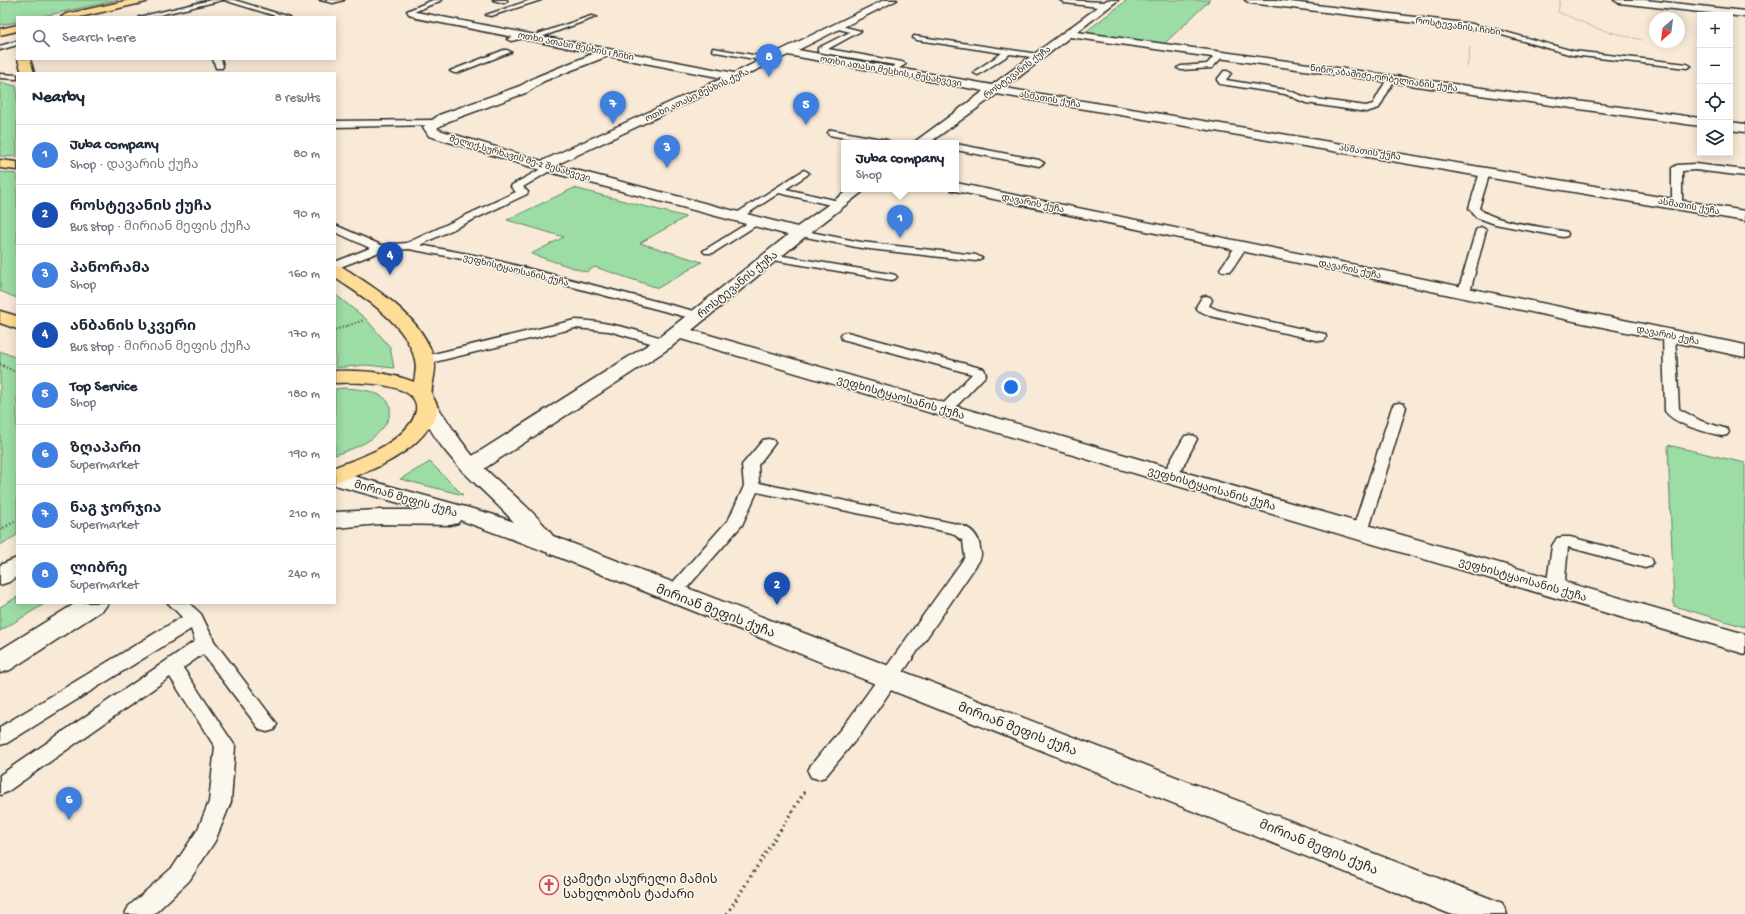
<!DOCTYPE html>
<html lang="en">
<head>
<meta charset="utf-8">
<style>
  :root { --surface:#fff; --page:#f6f6f7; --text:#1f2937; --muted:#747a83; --line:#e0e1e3; --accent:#7c3aed }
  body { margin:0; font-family:"Gochi Hand","Noto Sans Georgian",sans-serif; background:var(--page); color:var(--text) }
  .controls { position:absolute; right:12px; top:12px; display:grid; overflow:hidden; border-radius:0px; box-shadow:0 2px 10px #0003 }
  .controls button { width:36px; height:36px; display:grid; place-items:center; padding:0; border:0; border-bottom:1px solid var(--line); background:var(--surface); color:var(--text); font:20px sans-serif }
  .compass { position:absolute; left:1649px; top:12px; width:36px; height:36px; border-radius:50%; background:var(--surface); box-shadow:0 2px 10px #0003; rotate:208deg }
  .you { position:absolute; left:1011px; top:387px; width:14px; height:14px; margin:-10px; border:3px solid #fff; border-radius:50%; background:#1a73e8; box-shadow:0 0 0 6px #1a73e833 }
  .badge { display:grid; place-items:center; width:26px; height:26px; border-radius:50%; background:var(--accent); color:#fff; font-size:13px; font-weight:700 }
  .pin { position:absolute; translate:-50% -33px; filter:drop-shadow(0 1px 2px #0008) }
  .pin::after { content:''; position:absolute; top:21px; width:14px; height:12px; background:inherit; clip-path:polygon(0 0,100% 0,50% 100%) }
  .popup { position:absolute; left:841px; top:140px; width:118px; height:52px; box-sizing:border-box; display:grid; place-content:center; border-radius:0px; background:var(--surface); filter:drop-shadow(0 1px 3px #0005); font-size:13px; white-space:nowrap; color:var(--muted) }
  .popup b { font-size:15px; color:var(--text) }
  .popup::after { content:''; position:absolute; left:50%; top:100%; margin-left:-8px; border:8px solid transparent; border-top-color:var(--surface) }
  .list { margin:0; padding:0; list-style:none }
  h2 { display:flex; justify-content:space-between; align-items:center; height:52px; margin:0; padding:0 16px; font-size:17px }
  h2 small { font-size:13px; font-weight:400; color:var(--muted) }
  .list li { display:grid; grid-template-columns:26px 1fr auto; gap:12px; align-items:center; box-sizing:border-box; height:60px; padding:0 16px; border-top:1px solid var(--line) }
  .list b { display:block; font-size:15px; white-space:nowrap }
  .list p { margin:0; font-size:13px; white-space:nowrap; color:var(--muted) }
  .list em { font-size:13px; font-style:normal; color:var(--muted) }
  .icon { flex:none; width:22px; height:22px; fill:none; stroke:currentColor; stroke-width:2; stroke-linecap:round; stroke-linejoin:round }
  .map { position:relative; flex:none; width:1745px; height:914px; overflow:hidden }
  .search { position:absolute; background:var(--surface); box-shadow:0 2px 10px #0003; left:16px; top:16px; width:320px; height:44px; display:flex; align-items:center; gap:10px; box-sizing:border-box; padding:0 14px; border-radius:0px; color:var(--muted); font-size:15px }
  .panel { position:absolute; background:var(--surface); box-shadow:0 2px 10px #0003; left:16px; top:72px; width:320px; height:532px; border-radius:0px }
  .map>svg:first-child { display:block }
  .green { fill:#9cdca5; stroke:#648468 }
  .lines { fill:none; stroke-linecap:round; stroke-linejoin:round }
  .lane-casing { stroke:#2b2b2b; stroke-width:3 }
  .street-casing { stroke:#2b2b2b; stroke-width:3 }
  .secondary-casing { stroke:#2b2b2b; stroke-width:3 }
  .primary-casing { stroke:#2b2b2b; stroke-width:3 }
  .highway-casing { stroke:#2b2b2b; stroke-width:3 }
  .path-far3 { stroke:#2b2b2b; stroke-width:1; stroke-dasharray:0.5 1.5; stroke-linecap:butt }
  .path-far2 { stroke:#2b2b2b; stroke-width:2; stroke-dasharray:1 2.5; stroke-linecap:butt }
  .path-far1 { stroke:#2b2b2b; stroke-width:2.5; stroke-dasharray:1 3; stroke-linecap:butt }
  .path { stroke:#2b2b2b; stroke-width:3.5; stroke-dasharray:1.5 4; stroke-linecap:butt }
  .lane { fill:#fbf7ec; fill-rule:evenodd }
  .street { fill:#fbf7ec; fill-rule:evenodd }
  .secondary { fill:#fbf7ec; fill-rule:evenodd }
  .primary { fill:#fedd96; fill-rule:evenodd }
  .highway { fill:#fedd96; fill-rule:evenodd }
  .labels { text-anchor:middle; stroke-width:3; stroke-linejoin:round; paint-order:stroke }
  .far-street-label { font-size:9px; fill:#2b2b2b; stroke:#fbf7ec }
  .street-label { font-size:11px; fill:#2b2b2b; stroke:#fbf7ec }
  .near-street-label { font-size:13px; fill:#2b2b2b; stroke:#fbf7ec }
  .near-poi-label { font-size:13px; fill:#2b2b2b; stroke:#fbf7ec; text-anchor:start }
</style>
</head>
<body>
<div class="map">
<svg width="1745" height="914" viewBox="0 0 1745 914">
  <rect width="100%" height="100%" fill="#f8ead6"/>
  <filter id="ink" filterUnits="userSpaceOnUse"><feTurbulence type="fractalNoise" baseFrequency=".025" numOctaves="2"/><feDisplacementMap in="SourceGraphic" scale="8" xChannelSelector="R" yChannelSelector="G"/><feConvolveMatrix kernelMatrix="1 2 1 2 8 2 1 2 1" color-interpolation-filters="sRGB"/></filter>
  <g filter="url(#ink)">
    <g class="green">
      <polygon points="11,0 118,0 39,17 17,17 17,22 0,25 0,2"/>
      <polygon points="1127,0 1210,0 1164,44 1084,33"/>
      <polygon points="0,82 16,86 17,89 17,157 0,156"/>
      <polygon points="0,172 17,174 17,298 0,291"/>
      <polygon points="574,188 686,217 640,243 702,262 658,288 595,267 586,272 531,254 564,237 507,220"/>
      <polygon points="336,295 366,319 390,347 394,368 366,365 335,368 335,297"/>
      <polygon points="0,351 17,358 17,535 0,545"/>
      <path d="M 344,388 C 355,389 366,389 377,394 C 399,402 390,423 376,435 C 365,445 349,450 335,455 L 335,389 Z"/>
      <polygon points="1668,445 1745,463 1745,627 1674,606"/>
      <polygon points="430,462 463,495 400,479"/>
      <polygon points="17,597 17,603 46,603 0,631 0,607"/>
    </g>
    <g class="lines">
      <defs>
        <g id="lane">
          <polygon points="211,0 223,0 151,17 139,17"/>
          <polygon points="224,0 234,0 289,17 279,17"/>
          <polygon points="320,0 344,0 333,3"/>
          <polygon points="433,0 442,0 414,12 418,14 418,16 409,14 407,11"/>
          <polygon points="493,0 507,0 507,1 504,3"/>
          <polygon points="531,0 541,0 491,16 486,15"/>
          <polygon points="591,16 596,17 533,40 527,40 526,38"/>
          <polygon points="837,25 861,31 828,49 902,62 906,64 891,73 887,71 895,65 818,52 818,48 850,32 835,28 833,27"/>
          <polygon points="1473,25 1491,28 1573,51 1687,64 1691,66 1687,68 1572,55 1488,31 1471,28 1471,26"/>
          <polygon points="521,34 524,34 524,38 511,41 507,39"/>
          <polygon points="914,36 1038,54 1042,56 1038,58 1010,54 978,75 974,73 975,71 1002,53 917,40 913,38"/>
          <polygon points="17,41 17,45 0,50 0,46"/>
          <polygon points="713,48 771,58 775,60 771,62 716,52 712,50"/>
          <polygon points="504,50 507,50 511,52 457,73 454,73 450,71"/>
          <polygon points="1217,53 1220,53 1224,55 1212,68 1181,70 1177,68 1181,66 1207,64"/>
          <polygon points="213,59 221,59 223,66 222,68 216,68"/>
          <polygon points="1224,71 1227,71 1231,73 1226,80 1287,90 1308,98 1366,106 1373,104 1388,77 1391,77 1395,79 1379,108 1366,112 1306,103 1285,94 1220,84 1217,80"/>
          <polygon points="0,74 17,75 17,79 0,78"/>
          <polygon points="434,120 438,123 437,125 335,127 335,121"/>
          <polygon points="832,130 887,140 892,143 872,143 829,135 828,133 829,131"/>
          <polygon points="923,138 937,141 939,143 920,143 918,141 920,139"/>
          <polygon points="956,144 1039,160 1044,163 1039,166 956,150"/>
          <polygon points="550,164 553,165 555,167 553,169 523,187 528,192 527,194 420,245 479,256 702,313 704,316 702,319 694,319 478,262 409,249 382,251 335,269 335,262 370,248 335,232 335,225 381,245 407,243 516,192 511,187 512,185"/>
          <polygon points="1695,164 1745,170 1745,176 1695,170 1682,171 1682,204 1681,206 1673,206 1672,204 1672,168 1677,165"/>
          <path d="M 1485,169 L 1490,172 L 1479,208 C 1493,223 1545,226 1567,232 L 1568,234 L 1567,236 L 1563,237 L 1495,224 L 1476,217 L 1469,208 L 1480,172 Z"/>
          <polygon points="804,170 809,173 807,175 786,189 843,202 844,204 843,206 839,207 779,193 741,218 737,219 732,216"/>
          <polygon points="756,218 761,221 760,223 713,253 705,253 703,251"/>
          <polygon points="1481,227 1486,230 1470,292 1468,295 1460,295 1458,292 1476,230"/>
          <polygon points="800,230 861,242 976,255 982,258 976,261 861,248 796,235 795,233"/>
          <polygon points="1241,243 1247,246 1232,269 1230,271 1222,271 1220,269 1237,244"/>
          <polygon points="771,254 891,274 895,275 897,277 895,279 891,280 767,259 765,257 767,255"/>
          <polygon points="1206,296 1210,297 1212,300 1209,306 1218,310 1320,333 1325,334 1326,337 1325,340 1320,341 1210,316 1198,310 1196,307 1202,297"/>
          <path d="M 575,320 C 608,321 638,331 669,340 L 670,343 L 669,346 L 664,347 L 609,331 L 575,328 L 426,364 L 421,363 L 419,360 L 421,357 Z"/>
          <path d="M 1669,331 L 1674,332 L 1675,335 L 1679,409 L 1701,421 L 1727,429 L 1729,432 L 1727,435 L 1722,436 C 1706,432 1675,425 1665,411 L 1663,335 L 1664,332 Z"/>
          <polygon points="847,332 984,369 986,375 950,413 945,414 940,413 938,410 940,407 972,374 842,339 841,336 842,333"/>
          <polygon points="1399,403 1404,404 1406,407 1368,532 1366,536 1360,537 1354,536 1352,532 1392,407 1394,404"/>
          <polygon points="1190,435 1195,436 1197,439 1178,476 1175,479 1170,481 1165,479 1162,476 1183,439 1185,436"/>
          <path d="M 768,439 L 773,440 L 775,443 L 758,465 L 759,483 L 957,524 C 970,527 979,535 980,548 C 981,553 982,556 979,561 L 863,731 L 825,777 L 818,779 L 811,777 L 808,771 L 811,765 L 849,719 L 965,557 L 963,541 L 952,533 L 757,492 L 742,525 L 679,597 L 673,599 L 667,597 L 664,593 L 667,589 L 729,519 L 744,486 L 742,465 L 763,440 Z"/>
          <polygon points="1563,537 1570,537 1651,558 1653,562 1651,566 1645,568 1568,547 1564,589 1561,593 1555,595 1549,593 1546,589 1552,546 1557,538"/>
          <polygon points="168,603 189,603 201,614 214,641 277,724 274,730 267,732 260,730 203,654 183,668 235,746 231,802 215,841 189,881 154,914 125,914 129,906 173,867 198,829 209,802 215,747 170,677 7,792 0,795 0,775 195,641 191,629 7,743 0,745 0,727 182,617"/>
        </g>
        <g id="street">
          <path d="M 884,0 L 897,0 L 798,50 L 992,85 L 1098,7 L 1065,3 L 1060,0 L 1104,2 L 1107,0 L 1118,0 L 1077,32 L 1700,118 L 1700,126 L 1070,37 L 1005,88 L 1745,211 L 1745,221 L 997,94 L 929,143 L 913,143 L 984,91 L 788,55 L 556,165 L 797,227 L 850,189 L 866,189 L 806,236 L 692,330 L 1745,634 L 1745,654 L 681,339 L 671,347 L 479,472 L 471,474 L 463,472 L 460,467 L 463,462 L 657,339 L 788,235 L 538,169 L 429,136 L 423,127 L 439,115 L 520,86 L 536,77 L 595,53 L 416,18 L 411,15 L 412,13 L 416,12 L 734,73 ZM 608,56 L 723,78 L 542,161 L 439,130 L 437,128 L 449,121 L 528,92 L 544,81 Z"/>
          <polygon points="1245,0 1274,0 1473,24 1478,27 1473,30 1250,3"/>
          <polygon points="1614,0 1645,0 1745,11 1745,17 1619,3"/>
          <polygon points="1730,122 1745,124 1745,132 1730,130"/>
          <polygon points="956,183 1745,345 1745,357 951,190 950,189 956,189"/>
        </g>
        <g id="secondary">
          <path d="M 427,400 L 434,402 C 449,422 461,443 478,462 C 503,487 532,508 553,536 L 1502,903 L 1507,914 L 1450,914 L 536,548 L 460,520 L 458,523 L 450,525 L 380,524 L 335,528 L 335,512 L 380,510 L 424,510 L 335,485 L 335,471 L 491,514 L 514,522 C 492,498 467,478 447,453 C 435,439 426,421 417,406 L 420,402 Z"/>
          <polygon points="17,558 17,577 9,582 0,585 0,565"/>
          <polygon points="76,603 108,603 104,609 10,670 0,673 0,650"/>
        </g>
        <g id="primary">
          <polygon points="0,160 17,162 17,170 0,168"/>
          <path d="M 335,265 L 341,266 C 376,289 422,316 434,359 C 438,371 430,386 432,395 C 433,399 437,402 437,406 C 438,413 434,421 430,426 C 410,456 369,473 335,482 L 335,467 C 360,458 392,447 409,425 C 413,421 414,417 416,411 C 422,381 353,382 335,383 L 335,371 C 361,370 389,372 414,382 C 415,375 417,367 415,360 C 407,324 364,297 335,278 Z"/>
          <polygon points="0,311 17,316 17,329 0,323"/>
        </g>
        <g id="highway">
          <polygon points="130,0 148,0 146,2 80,17 61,17 66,14"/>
          <polygon points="17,25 17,31 0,35 0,29"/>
          <polygon points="18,59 30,59 34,73 22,73"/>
        </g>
      </defs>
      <use href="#lane" class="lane-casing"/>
      <use href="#street" class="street-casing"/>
      <use href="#secondary" class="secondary-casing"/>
      <use href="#primary" class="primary-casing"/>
      <use href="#highway" class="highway-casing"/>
      <g class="path-far3">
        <polyline points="1560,0 1558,12 1598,29 1642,40"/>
        <polyline points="1467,68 1470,47"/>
      </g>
      <g class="path-far2">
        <polyline points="335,330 364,320"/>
        <polyline points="0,364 17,373"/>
      </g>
      <polyline class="path-far1" points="0,530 17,520"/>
      <polyline class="path" points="727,914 805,791"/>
      <use href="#lane" class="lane"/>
      <use href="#street" class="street"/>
      <use href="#secondary" class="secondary"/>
      <use href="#primary" class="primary"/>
      <use href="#highway" class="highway"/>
    </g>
  </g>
  <defs>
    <symbol id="church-ring" viewBox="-11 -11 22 22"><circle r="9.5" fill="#fbf7ec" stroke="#d1495b" stroke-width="1.5"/><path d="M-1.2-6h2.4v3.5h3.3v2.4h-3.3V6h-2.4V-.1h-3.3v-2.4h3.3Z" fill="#d1495b"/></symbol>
  </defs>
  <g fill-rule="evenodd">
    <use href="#church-ring" x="538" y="874" width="22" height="22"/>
  </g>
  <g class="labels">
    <g class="far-street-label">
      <text transform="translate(1458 26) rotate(8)" y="3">როსტევანის I ჩიხი</text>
      <text transform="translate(576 46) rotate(11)" y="3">ოთხი ათასი მესხის I ჩიხი</text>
      <text transform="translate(891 71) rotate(10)" y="3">ოთხი ათასი მესხის I შესახვევი</text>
      <text transform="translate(1017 72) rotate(-37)" y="3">როსტევანის ქუჩა</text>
      <text transform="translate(1384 78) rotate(8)" y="3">ნინო აბაშიძე-ორბელიანის ქუჩა</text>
      <text transform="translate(697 95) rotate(-25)" y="3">ოთხი ათასი მესხის ქუჩა</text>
      <text transform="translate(1050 99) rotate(10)" y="3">ასმათის ქუჩა</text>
      <text transform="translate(1370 152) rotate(9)" y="3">ასმათის ქუჩა</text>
      <text transform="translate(520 158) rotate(16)" y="3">მელიქ-სურხავის მე-2 შესახვევი</text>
      <text transform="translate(1033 203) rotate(12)" y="3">დავარის ქუჩა</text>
      <text transform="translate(1689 206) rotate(10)" y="3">ასმათის ქუჩა</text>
      <text transform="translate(1350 269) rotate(12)" y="3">დავარის ქუჩა</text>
      <text transform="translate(516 270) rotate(14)" y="3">ვეფხისტყაოსანის ქუჩა</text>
      <text transform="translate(1668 335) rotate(12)" y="3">დავარის ქუჩა</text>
    </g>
    <g class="street-label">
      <text transform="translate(737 284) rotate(-39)" y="4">როსტევანის ქუჩა</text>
      <text transform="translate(901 397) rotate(16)" y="4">ვეფხისტყაოსანის ქუჩა</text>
      <text transform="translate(1212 488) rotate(16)" y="4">ვეფხისტყაოსანის ქუჩა</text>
      <text transform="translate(406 498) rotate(16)" y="4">მირიან მეფის ქუჩა</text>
      <text transform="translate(1523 579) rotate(16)" y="4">ვეფხისტყაოსანის ქუჩა</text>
    </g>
    <g class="near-street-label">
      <text transform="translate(716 610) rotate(21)" y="5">მირიან მეფის ქუჩა</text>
      <text transform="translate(1018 728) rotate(21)" y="5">მირიან მეფის ქუჩა</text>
      <text transform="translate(1319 846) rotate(22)" y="5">მირიან მეფის ქუჩა</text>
    </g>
    <g class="near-poi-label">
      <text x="563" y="883">ცამეტი ასურელი მამის<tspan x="563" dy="15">სახელობის ტაძარი</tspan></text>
    </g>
  </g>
</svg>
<div class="controls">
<button>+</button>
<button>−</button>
<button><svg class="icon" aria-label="locate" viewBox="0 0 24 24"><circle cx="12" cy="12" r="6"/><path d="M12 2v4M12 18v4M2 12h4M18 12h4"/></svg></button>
<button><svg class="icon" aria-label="layers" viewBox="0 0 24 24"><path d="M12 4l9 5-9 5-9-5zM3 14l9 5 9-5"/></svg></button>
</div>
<svg class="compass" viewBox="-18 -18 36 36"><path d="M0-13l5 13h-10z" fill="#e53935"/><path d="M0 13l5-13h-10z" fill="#747a83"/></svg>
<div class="you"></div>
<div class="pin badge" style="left:900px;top:238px;background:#3f7fe0">1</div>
<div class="popup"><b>Juba company</b>Shop</div>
<div class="pin badge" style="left:777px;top:605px;background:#1a4fb4">2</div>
<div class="pin badge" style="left:667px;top:168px;background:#3f7fe0">3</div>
<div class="pin badge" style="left:390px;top:275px;background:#1a4fb4">4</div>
<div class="pin badge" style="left:806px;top:125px;background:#3f7fe0">5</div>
<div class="pin badge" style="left:69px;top:820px;background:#3f7fe0">6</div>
<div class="pin badge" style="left:613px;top:124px;background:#3f7fe0">7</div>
<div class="pin badge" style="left:769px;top:77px;background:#3f7fe0">8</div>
<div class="search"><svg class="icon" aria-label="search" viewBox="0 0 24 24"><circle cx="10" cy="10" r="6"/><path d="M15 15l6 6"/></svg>Search here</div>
<section class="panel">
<h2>Nearby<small>8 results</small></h2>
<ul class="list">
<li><span class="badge" style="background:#3f7fe0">1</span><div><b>Juba company</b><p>Shop · დავარის ქუჩა</p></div><em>80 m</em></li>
<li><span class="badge" style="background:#1a4fb4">2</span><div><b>როსტევანის ქუჩა</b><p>Bus stop · მირიან მეფის ქუჩა</p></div><em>90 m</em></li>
<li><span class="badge" style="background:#3f7fe0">3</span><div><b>პანორამა</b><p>Shop</p></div><em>160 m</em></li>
<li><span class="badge" style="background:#1a4fb4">4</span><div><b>ანბანის სკვერი</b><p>Bus stop · მირიან მეფის ქუჩა</p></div><em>170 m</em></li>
<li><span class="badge" style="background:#3f7fe0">5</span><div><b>Top Service</b><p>Shop</p></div><em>180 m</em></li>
<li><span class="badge" style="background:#3f7fe0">6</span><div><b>ზღაპარი</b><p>Supermarket</p></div><em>190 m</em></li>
<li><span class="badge" style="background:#3f7fe0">7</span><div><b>ნაგ ჯორჯია</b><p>Supermarket</p></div><em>210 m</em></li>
<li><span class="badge" style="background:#3f7fe0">8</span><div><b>ლიბრე</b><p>Supermarket</p></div><em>240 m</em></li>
</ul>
</section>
</div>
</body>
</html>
